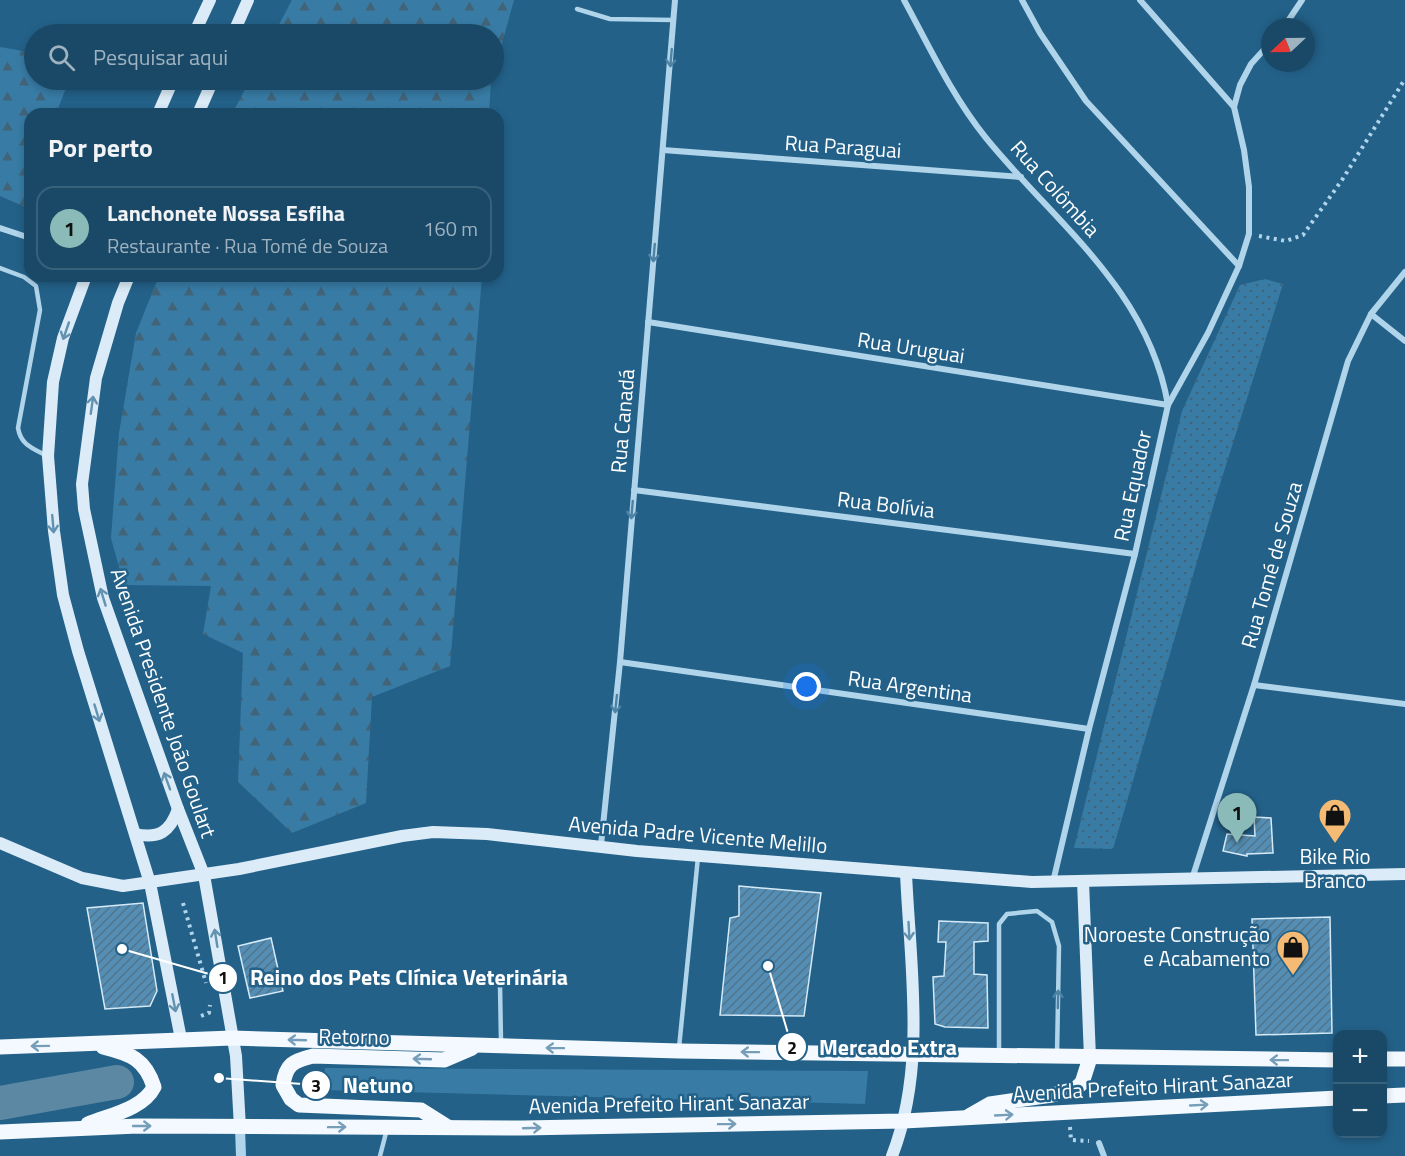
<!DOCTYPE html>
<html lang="pt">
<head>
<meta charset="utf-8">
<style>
  :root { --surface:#1a4967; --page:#275370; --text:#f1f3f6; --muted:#9fb2c0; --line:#38617b; --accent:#8bbbb9 }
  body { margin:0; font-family:"Titillium Web",sans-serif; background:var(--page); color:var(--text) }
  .controls { position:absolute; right:18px; bottom:18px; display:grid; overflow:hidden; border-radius:12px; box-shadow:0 3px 9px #0003 }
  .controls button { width:54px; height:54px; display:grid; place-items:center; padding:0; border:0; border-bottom:2px solid var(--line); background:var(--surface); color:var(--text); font:30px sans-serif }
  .compass { position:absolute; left:1261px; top:18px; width:54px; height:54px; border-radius:50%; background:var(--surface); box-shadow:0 3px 9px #0003; rotate:248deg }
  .you { position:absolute; left:807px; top:687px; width:21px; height:21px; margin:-15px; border:4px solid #fff; border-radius:50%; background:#1a73e8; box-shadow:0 0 0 9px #1a73e833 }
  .badge { display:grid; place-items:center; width:39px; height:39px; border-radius:50%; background:var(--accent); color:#111; font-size:20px; font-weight:700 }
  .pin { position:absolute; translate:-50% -50px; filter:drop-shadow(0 2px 3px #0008) }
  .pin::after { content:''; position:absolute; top:32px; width:21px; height:18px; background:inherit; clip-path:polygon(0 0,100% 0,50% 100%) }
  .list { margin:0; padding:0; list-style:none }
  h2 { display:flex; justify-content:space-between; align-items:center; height:78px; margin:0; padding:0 24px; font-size:26px }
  h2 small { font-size:20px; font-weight:400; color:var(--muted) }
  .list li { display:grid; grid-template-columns:39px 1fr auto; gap:18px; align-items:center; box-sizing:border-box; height:84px; margin:0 12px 12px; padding:0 12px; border:2px solid var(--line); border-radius:18px }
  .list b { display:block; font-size:22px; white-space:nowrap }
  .list p { margin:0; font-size:20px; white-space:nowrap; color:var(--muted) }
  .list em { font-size:20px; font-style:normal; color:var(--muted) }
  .icon { flex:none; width:33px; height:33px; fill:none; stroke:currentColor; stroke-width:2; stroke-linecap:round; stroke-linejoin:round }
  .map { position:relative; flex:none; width:1405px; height:1156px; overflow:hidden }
  .search { position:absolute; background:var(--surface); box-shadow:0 3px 9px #0003; left:24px; top:24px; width:480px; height:66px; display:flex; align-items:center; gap:15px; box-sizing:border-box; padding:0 21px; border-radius:33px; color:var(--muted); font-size:22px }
  .panel { position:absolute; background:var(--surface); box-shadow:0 3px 9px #0003; left:24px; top:108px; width:480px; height:174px; border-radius:18px }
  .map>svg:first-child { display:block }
  .green { fill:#387ca6 }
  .forest { fill:url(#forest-firs) }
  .park { fill:url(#park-dots) }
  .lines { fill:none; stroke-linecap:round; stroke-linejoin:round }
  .river { stroke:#5d88a3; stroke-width:34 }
  .building { fill:url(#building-hatch); stroke:#d4eaf7; stroke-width:1.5 }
  .path { stroke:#b0d4ea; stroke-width:4; stroke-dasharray:3 4.5; stroke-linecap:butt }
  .service { stroke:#b0d4ea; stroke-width:4.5 }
  .minor { stroke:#b0d4ea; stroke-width:6 }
  .tertiary { stroke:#b0d4ea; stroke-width:10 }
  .secondary { stroke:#dbecf8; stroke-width:12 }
  .primary { stroke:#f3f9fe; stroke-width:15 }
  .oneway { stroke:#4d84a6 }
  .oneway2 { stroke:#6392b0 }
  .oneway3 { stroke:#769eb8 }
  .labels { text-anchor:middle; stroke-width:5; stroke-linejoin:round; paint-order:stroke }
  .street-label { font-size:21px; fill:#fff; stroke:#236189 }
  .poi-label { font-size:21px; fill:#fff; stroke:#236189 }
  .leader { fill:none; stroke:#fff; stroke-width:2 }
  .callout-dot { fill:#fff; stroke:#236189; stroke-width:2 }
  .mark-label { font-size:18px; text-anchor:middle; font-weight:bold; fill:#111 }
  .callout-label { font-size:22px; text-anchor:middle; font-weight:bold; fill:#fff; stroke:#236189; stroke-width:5; stroke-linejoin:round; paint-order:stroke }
</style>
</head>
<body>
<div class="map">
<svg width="1405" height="1156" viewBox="0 0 1405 1156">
  <defs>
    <pattern id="forest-firs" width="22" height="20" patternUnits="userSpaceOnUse" patternTransform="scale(1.5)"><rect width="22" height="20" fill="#387ca6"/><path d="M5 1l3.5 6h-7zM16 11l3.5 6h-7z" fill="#426479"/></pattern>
    <pattern id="park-dots" width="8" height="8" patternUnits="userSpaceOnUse" patternTransform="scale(1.5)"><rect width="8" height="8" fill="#387ca6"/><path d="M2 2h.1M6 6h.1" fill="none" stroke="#426479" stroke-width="1.8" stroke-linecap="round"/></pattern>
    <pattern id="building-hatch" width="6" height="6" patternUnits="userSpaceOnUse" patternTransform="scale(1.5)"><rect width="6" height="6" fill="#548eb4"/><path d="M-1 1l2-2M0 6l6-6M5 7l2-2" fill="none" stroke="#51748a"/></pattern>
  </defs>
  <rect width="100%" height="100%" fill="#236189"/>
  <polygon class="green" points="325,1068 868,1071 865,1104 323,1090"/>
  <g class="forest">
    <polygon points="292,0 514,0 494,72 494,34 274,34"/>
    <polygon points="0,47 34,53 34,80 69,80 56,114 30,114 30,209 0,196"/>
    <polygon points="250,80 491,80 489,114 232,114"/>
    <polygon points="159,276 482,276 450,666 372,697 366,803 292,833 238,782 243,653 203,634 211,586 124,585 111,538 119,433 136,333"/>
  </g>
  <polygon class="park" points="1265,279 1283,284 1215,500 1113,849 1074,848 1182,411 1240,285"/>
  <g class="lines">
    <polyline class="river" points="0,1103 117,1082"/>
  </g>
  <g class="building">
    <polygon points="1254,817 1271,818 1273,853 1247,854 1247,856 1223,851 1227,834 1255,836"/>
    <polygon points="739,886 821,893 804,1016 720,1015 730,918 739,916"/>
    <polygon points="143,903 157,991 150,1006 105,1009 87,908"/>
    <polygon points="1330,917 1332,1033 1256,1035 1252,919"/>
    <polygon points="939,921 988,923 988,941 974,942 974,974 987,975 988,1028 945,1027 935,1024 933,977 944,976 946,942 938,942"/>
    <polygon points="271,938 283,991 250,998 238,946"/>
  </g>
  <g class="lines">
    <g class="path">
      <polyline points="1259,236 1286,241 1303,235 1342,180 1405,79"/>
      <polyline points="183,903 206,983"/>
      <polyline points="201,1016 209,1013 210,1005"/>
      <polyline points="1070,1127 1071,1140 1089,1141"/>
    </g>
    <g class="service">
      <polyline points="577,9 610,19 674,20"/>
      <path d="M 0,268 L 24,277 L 36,286 L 40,310 L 18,428 C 21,445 32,448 47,456"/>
      <polyline points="500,985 501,1042"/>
      <polyline points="679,1048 698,857"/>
      <polyline points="999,1054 999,924 1007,914 1037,911 1052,922 1059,946 1057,1055"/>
      <polyline points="380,1156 387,1129"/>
    </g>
    <g class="minor">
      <polyline points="1022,0 1040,33 1086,101 1239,266"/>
      <polyline points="1140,0 1234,107"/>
      <polyline points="1284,27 1302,0"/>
      <polyline points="663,150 1021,177"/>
      <polyline points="0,228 30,238"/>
      <polyline points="1371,314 1405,341"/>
      <path d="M 648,322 L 1168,405 C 1148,289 1056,224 986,138 C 952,96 929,46 904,0"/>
      <polyline points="634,490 1135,554"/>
      <polyline points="620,662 1089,729"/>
      <polyline points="1254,685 1405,704"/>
      <polyline points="601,845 620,662 675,0"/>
      <polyline points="1192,879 1254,685 1348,361 1371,314 1405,272"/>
      <polyline points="1053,882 1089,729 1135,554 1168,405 1208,333 1239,266 1249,234 1249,187 1244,150 1234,107 1240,85 1251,64 1270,43"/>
      <polyline points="1099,1143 1104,1156"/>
    </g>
    <polyline class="tertiary" points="240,1128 241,1156"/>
    <g class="secondary">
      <polyline points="194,34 210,0"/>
      <polyline points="233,34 248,0"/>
      <polyline points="158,114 173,80"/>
      <polyline points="198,114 213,80"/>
      <polyline points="86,276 63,338 53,382 48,456 54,531 63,595 78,651 150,883 181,1039"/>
      <polyline points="129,276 118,303 96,378 82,484 84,509 103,598 178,809 204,875 236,1056 240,1128"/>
      <path d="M 135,834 C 159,839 170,832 178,809"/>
      <polyline points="0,843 82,878 123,886 239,869 402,836 433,832 487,834 637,851 1032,882 1405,874"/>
      <polyline points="1083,881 1090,1058"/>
      <path d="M 892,1156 C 927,1066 910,966 906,873"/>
    </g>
    <g class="primary">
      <polyline points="0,1047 232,1038 679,1051 1338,1060"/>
      <polyline points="1382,1059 1405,1059"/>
      <polyline points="1382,1096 1405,1095"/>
      <polyline points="969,1116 990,1104 1052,1095 1075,1089 1082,1083 1090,1058"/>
      <path d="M 88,1124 C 110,1115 143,1109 154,1087 C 145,1059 131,1054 103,1047"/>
      <path d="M 448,1127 L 421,1110 L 299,1105 L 291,1099 L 283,1085 C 286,1064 293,1061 313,1056 L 444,1060 L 472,1048"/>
      <polyline points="0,1132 138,1126 523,1128 904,1121 1338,1098"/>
    </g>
  </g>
  <defs><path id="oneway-shaft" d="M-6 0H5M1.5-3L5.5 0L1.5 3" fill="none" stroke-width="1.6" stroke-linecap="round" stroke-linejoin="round" transform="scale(1.5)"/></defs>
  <g class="oneway">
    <use href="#oneway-shaft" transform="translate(671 58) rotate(95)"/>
    <use href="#oneway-shaft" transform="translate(654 253) rotate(95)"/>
    <use href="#oneway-shaft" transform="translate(632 510) rotate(95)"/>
    <use href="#oneway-shaft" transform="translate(616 704) rotate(96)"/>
    <use href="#oneway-shaft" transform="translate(1058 999) rotate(-89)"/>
  </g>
  <g class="oneway2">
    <use href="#oneway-shaft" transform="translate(66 331) rotate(109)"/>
    <use href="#oneway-shaft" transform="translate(92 405) rotate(-82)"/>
    <use href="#oneway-shaft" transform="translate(53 524) rotate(85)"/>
    <use href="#oneway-shaft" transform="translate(103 597) rotate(-107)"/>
    <use href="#oneway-shaft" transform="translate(97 713) rotate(73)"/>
    <use href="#oneway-shaft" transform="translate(167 781) rotate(-110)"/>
    <use href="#oneway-shaft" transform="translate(909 931) rotate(87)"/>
    <use href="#oneway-shaft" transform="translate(216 938) rotate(-99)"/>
    <use href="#oneway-shaft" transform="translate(174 1003) rotate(79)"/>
  </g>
  <g class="oneway3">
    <use href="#oneway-shaft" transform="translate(297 1040) rotate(-178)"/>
    <use href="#oneway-shaft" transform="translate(40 1046) rotate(179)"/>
    <use href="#oneway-shaft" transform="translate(555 1048) rotate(-179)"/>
    <use href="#oneway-shaft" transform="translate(750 1052) rotate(-179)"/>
    <use href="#oneway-shaft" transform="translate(422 1059) rotate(-178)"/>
    <use href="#oneway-shaft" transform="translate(1279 1060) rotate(-179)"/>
    <use href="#oneway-shaft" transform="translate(1199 1105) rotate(-3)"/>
    <use href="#oneway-shaft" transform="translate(1004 1115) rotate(-3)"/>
    <use href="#oneway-shaft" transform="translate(727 1124) rotate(-1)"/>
    <use href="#oneway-shaft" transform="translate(142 1126)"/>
    <use href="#oneway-shaft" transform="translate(337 1127) rotate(-1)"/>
    <use href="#oneway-shaft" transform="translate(532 1128) rotate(-2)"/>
  </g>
  <defs>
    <symbol id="shop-pin" viewBox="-11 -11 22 30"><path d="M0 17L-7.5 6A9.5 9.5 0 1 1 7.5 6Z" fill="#f5ba73" stroke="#236189"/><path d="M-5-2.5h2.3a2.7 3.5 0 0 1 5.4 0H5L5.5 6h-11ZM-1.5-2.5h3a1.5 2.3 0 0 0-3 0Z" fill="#111"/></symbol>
  </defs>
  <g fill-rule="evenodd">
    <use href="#shop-pin" x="1316" y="796" width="38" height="52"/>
    <use href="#shop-pin" x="1274" y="928" width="38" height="52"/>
  </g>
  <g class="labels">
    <g class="street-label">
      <text transform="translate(843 147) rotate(4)" y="7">Rua Paraguai</text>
      <text transform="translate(1055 189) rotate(48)" y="7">Rua Colômbia</text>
      <text transform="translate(911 348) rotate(9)" y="7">Rua Uruguai</text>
      <text transform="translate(623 421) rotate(-85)" y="7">Rua Canadá</text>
      <text transform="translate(1133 486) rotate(-78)" y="7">Rua Equador</text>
      <text transform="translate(886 505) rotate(7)" y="7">Rua Bolívia</text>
      <text transform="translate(1272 565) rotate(-74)" y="7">Rua Tomé de Souza</text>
      <text transform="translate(910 687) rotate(8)" y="7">Rua Argentina</text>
      <text transform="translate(163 703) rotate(71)" y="7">Avenida Presidente João Goulart</text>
      <text transform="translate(698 835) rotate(5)" y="7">Avenida Padre Vicente Melillo</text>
      <text transform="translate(354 1037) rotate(1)" y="7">Retorno</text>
      <text transform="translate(1153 1087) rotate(-3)" y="7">Avenida Prefeito Hirant Sanazar</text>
      <text transform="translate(669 1104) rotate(-1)" y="7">Avenida Prefeito Hirant Sanazar</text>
    </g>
    <g class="poi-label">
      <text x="1335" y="864">Bike Rio<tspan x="1335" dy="24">Branco</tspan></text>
      <text x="1270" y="942" text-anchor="end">Noroeste Construção<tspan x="1270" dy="24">e Acabamento</tspan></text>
    </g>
  </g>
  <path class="leader" d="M122 949L223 978M768 966L792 1047M219 1078L316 1085"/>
  <g class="callout-dot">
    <circle cx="122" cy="949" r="6"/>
    <circle cx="768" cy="966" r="6"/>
    <circle cx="219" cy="1078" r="6"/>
    <circle cx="223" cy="978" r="15"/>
    <circle cx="792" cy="1047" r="15"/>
    <circle cx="316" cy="1085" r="15"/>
  </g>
  <g class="mark-label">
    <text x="223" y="984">1</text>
    <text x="792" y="1054">2</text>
    <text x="316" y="1092">3</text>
  </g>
  <g class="callout-label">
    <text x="409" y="985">Reino dos Pets Clínica Veterinária</text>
    <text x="888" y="1055">Mercado Extra</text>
    <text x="378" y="1093">Netuno</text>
  </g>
</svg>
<div class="controls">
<button>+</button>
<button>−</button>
</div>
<svg class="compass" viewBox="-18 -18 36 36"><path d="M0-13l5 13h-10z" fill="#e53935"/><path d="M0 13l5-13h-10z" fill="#9fb2c0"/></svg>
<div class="you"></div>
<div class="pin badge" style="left:1237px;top:843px">1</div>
<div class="search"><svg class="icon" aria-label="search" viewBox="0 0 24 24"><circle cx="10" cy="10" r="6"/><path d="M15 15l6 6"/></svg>Pesquisar aqui</div>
<section class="panel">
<h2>Por perto<small></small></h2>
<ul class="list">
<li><span class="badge">1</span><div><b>Lanchonete Nossa Esfiha</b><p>Restaurante · Rua Tomé de Souza</p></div><em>160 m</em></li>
</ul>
</section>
</div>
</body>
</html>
